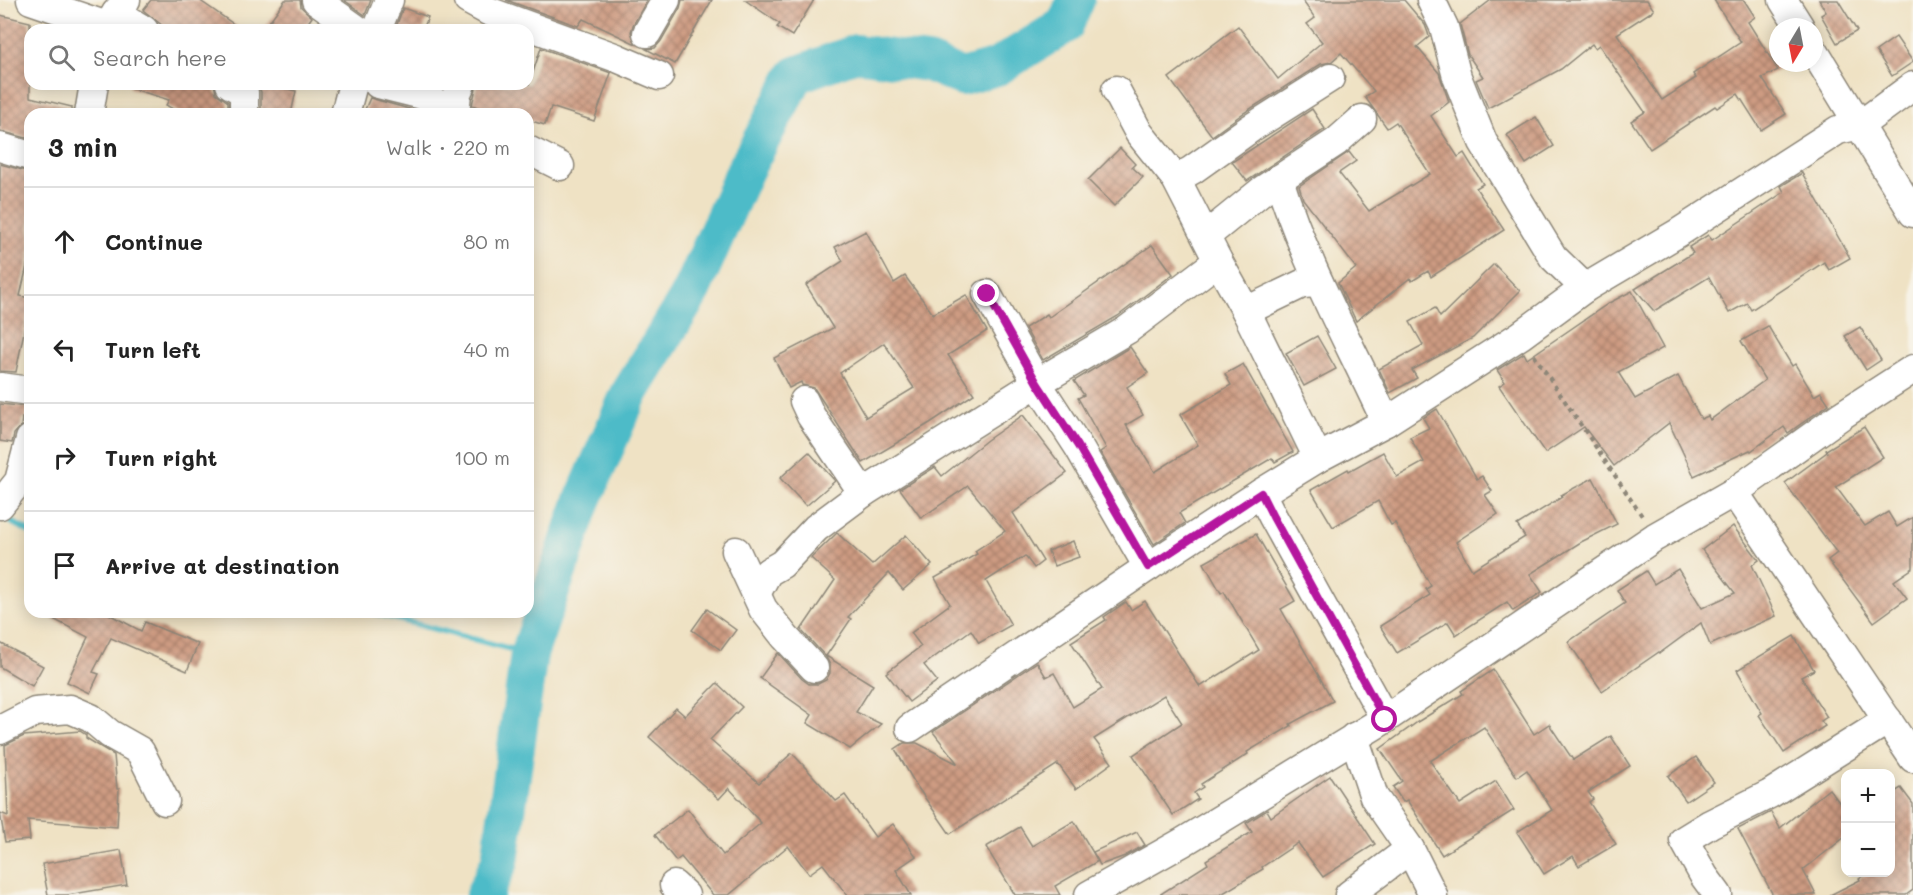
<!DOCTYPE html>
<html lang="en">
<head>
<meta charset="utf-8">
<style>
  :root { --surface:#fff; --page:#f2f2f2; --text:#222; --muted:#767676; --line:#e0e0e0 }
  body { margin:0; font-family:Mali,sans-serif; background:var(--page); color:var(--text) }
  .controls { position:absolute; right:18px; bottom:18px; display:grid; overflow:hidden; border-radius:12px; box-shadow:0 3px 15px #0003 }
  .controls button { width:54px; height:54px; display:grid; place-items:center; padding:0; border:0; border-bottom:2px solid var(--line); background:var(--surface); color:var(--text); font:30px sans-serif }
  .compass { position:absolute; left:1769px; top:18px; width:54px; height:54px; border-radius:50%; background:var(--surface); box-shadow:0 3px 15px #0003; rotate:190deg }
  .stop { position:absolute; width:18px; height:18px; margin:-14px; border:4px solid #b5179e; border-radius:50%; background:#fff }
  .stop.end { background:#b5179e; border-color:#fff; box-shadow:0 2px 6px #0008 }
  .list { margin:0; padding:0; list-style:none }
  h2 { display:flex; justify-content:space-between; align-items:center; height:78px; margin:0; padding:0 24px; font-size:26px }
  h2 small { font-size:20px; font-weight:400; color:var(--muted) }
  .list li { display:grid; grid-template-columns:39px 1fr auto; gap:18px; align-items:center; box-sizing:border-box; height:108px; padding:0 24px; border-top:2px solid var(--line) }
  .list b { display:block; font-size:22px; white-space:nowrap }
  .list em { font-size:20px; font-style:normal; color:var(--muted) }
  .icon { flex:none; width:33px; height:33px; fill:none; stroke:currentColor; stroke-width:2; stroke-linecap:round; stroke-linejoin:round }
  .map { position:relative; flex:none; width:1913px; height:895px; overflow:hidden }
  .search { position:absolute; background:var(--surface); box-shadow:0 3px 15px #0003; left:24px; top:24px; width:510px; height:66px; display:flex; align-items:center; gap:15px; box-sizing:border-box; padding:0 21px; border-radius:18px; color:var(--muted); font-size:22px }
  .panel { position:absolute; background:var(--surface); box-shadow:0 3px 15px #0003; left:24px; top:108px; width:510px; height:510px; border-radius:18px }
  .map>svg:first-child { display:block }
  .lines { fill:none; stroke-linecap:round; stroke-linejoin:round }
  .stream { stroke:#4ebbc8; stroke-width:6 }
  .river { stroke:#4ebbc8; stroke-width:38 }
  .building { fill:url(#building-cross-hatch); fill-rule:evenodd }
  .minor-casing { stroke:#8d8678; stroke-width:31 }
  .path { stroke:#8d8678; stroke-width:4; stroke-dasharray:4.5 4.5; stroke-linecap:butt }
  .minor { stroke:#fff; stroke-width:28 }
  .route { stroke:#b5179e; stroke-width:8 }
</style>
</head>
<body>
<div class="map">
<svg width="1913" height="895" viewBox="0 0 1913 895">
  <defs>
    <pattern id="building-cross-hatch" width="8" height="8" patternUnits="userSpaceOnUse" patternTransform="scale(1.5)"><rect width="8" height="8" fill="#ce9b82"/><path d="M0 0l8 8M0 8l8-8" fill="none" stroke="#a77f6b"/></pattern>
  </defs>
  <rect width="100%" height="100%" fill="#f7f3e8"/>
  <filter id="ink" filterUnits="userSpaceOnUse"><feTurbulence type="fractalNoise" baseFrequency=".0167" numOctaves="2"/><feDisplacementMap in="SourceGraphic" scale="12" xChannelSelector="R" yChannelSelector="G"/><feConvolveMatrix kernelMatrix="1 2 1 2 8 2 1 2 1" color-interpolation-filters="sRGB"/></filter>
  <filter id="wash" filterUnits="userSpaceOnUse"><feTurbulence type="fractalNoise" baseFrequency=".008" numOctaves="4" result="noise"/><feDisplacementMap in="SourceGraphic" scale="24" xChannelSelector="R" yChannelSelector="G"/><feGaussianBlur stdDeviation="1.35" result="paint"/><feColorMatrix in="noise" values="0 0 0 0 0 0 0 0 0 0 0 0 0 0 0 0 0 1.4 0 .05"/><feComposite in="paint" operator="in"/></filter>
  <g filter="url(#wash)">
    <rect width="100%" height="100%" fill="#efe2c4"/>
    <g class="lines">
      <g class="stream">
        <polyline points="0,516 30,532"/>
        <polyline points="371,612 529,654"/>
      </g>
      <polyline class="river" points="484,895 500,861 529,654 583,500 629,394 690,294 745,170 796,75 856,53 928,63 962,77 997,67 1065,25 1076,0"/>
    </g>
    <g id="blocks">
      <g class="building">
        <polygon points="151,0 199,0 242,30 168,30 143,10"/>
        <polygon points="285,0 300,0 301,7 312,17 303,30 263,30"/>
        <polygon points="344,0 371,0 365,15"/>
        <polygon points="506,0 647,0 633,25 631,32 636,44 583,19 578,26"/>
        <polygon points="682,0 712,0 675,64 646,49 655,48 661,41 680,8"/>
        <polygon points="745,0 814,0 792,36 777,27 780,24"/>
        <polygon points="1302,0 1404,0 1425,25 1428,33 1429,37 1417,47 1439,73 1449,102 1431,116 1458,157 1464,153 1483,184 1476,188 1504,230 1431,277 1428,271 1412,281 1410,278 1356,321 1338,283 1356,268 1303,199 1299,186 1349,152 1356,161 1339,173 1369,211 1430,174 1396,122 1387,128 1365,97 1374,91 1341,53 1331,62 1321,64 1242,114 1212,136 1169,78 1238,26 1278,79 1322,42 1307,24 1315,18"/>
        <polygon points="1491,0 1647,0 1654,10 1617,34 1662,100 1696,78 1693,74 1741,42 1714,0 1744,0 1755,17 1748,22 1778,70 1762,78 1786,114 1761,130 1738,94 1717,108 1715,106 1650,149 1631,121 1645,112 1599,45 1595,48 1592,44 1561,69 1488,108 1476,80 1483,77 1468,55 1460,24"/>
        <polygon points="1819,0 1838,0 1857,31 1837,43 1821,15 1826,12"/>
        <polygon points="403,8 428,17 423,30 395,30"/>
        <polygon points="0,15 30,22 30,97 72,107 72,114 30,114 30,139 0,131"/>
        <polygon points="1896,37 1913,62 1892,76 1876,51"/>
        <polygon points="541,48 611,73 594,121 551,107 545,125 528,120 528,114 497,114 472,105 477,84 529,84"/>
        <polygon points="130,84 214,84 216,93 228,102 228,114 181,114 166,105 169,100 130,88"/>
        <polygon points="258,84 266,84 296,91 291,114 261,114 261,92"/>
        <polygon points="370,98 416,111 422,114 363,114"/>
        <polygon points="1312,109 1325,129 1247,181 1232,162"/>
        <polygon points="1536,117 1554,146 1526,164 1507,135"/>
        <polygon points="1120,148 1135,164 1132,167 1143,177 1114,206 1088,180"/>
        <polygon points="0,164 30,172 30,253 20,296 30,298 30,301 16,372 0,371"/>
        <polygon points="1802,173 1850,258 1829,270 1824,262 1751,310 1747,303 1729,313 1709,277 1654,311 1635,289 1693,253 1689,247 1708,235 1712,240 1784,192 1781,186"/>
        <path d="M 866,231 L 894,283 L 905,276 L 933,314 L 966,295 L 987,331 L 948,355 L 974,394 L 930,423 L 863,463 L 814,388 L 802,385 L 801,382 L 789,388 L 774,358 L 833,328 L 806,285 L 843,261 L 835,247 ZM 884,343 L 914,388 L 866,417 L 840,373 Z"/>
        <polygon points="1152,245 1173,274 1118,316 1043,360 1025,328 1047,314 1049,317"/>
        <polygon points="1494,264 1520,291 1473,338 1412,370 1417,378 1390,393 1379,369 1423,345 1410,322 1435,308 1440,317"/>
        <polygon points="1632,291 1663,348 1618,372 1635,399 1678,376 1701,419 1708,416 1710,420 1765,380 1741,341 1768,326 1792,366 1795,364 1814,396 1821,392 1829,404 1788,433 1784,427 1751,451 1750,450 1694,476 1669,423 1614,466 1584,427 1545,453 1499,386 1505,382 1497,370 1524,353 1527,359 1609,303"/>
        <polygon points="1860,327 1881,360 1866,370 1845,336"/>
        <polygon points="1317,336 1336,369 1304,386 1286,353"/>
        <polygon points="1130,347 1148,373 1127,387 1143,415 1126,425 1155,472 1198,445 1180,415 1231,385 1225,374 1243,364 1293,452 1275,462 1272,458 1179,513 1185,523 1154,544 1100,452 1106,448 1078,398 1084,395 1074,381"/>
        <polygon points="0,404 28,407 26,419 22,418 21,426 14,434 12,443 0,441"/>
        <polygon points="1437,409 1477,479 1482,476 1492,491 1485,495 1498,514 1456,542 1472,570 1525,537 1517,525 1562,497 1561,495 1593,478 1617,524 1581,542 1530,574 1542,592 1513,611 1507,602 1456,635 1448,622 1397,653 1380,626 1430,595 1426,589 1431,586 1395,523 1391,525 1378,501 1333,527 1311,490 1348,469 1349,471 1383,452 1397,477 1424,462 1410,437 1429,428 1423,418"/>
        <polygon points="1023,415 1067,473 1013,513 1043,561 1034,568 1025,556 986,581 1011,625 979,643 971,630 924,665 937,681 909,702 886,673 921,646 911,633 950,604 935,578 977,554 975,551 1005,531 968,486 921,518 900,489 935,467 942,476 987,440"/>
        <polygon points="1864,427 1883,457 1836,487 1865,526 1888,512 1897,527 1913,517 1913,568 1894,581 1907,598 1874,622 1828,560 1837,553 1785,483 1827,452 1826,450"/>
        <polygon points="809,452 835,481 806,506 780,478"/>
        <polygon points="1733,526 1759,560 1752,565 1776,616 1710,645 1701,623 1660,653 1659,652 1602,691 1568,642 1625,603 1617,590 1646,571 1654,584 1678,569 1702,608 1735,593 1702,550"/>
        <polygon points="837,533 872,565 906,535 932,565 903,590 889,573 848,617 851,619 826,656 873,685 856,712 881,724 850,749 807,723 812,715 760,678 778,653 802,679 809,684 818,684 826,680 830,673 830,665 826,657 801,630 835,580 811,558"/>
        <polygon points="1256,534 1295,601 1281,609 1333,701 1290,724 1291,726 1247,752 1248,754 1201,784 1203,787 1194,793 1198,799 1173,815 1133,755 1182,723 1164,695 1094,739 1112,763 1076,789 1058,764 950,834 916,785 895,749 904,743 917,743 958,764 933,732 1037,662 1046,677 1054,673 1073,707 1102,689 1071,642 1106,620 1104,617 1126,602 1131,610 1145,601 1200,687 1259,650 1224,591 1221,593 1204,563"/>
        <polygon points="1073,541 1079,557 1054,566 1048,551"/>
        <polygon points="707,609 736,630 721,650 692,630"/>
        <polygon points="40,612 105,612 141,631 145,622 198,644 187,671 111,638 93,672 99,674 90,693 67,682 88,637"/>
        <polygon points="1794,636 1814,670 1801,677 1827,717 1821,721 1825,726 1784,753 1759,715 1762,713 1737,670"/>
        <polygon points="0,643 43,666 32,686 0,667"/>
        <polygon points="1493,670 1534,734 1549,724 1573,760 1611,736 1630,766 1588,792 1593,799 1589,802 1616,844 1579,866 1573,856 1544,874 1517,832 1552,810 1527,770 1517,777 1484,727 1430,761 1460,804 1496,781 1514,810 1442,855 1407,800 1403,802 1393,787 1402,781 1380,749 1419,721 1463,694 1461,691"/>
        <polygon points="717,683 742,707 710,740 759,783 792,753 836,801 845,795 875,837 893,824 916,856 896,870 911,895 847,895 823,864 809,874 788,846 729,895 713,895 681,857 676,861 655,835 688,809 723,855 761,823 729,788 719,799 649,737 676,708 685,716"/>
        <polygon points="80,731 86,735 86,738 114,755 117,789 119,789 117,827 28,820 30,840 5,842 0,813 8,816 5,745 24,736"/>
        <polygon points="1696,757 1714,782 1686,801 1668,776"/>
        <polygon points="1330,776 1375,844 1323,877 1298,843 1262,867 1263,869 1220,895 1159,895 1208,864 1206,860 1252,832 1246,823 1267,810 1271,817"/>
        <polygon points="1901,788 1913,804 1913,890 1906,895 1830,895 1860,880 1859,878 1868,873 1890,873 1890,795"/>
        <polygon points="1829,789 1845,810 1845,837 1803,870 1816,895 1773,895 1738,829 1771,812 1780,828"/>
        <polygon points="1074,821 1098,861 1055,886 1060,895 1015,895 986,847 1020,827 1032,846"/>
        <polygon points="1137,832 1145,845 1125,856 1100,865 1093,852"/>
        <polygon points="121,850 127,885 67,895 48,895 42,864"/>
      </g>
    </g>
  </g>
  <g filter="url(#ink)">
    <use href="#blocks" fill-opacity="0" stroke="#8d8678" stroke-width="1.5"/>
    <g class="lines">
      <defs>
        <g id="minor">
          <polyline points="31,0 107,26"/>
          <polyline points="316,0 358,30"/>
          <polyline points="468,0 488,11 617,58 659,76"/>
          <polyline points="1431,0 1444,27 1457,77 1483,142 1553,257 1585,288"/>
          <polyline points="1783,0 1800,27"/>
          <polyline points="116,13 144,30"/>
          <polyline points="105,30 107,26 126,0"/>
          <polyline points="377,30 389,0"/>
          <polyline points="647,33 666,0"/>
          <polyline points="1814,51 1913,213"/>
          <polyline points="230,84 244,92 244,114"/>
          <polyline points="378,84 422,95 457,114"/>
          <polyline points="1116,90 1139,133 1176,179 1218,261 1246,311 1318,458"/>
          <polyline points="89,114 94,84"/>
          <polyline points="345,114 353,84"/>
          <polyline points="455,114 457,93 461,84"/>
          <polyline points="0,147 30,156"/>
          <polyline points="528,150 560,166"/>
          <polyline points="1176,179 1192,170 1251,128 1330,78"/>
          <path d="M 1279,179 C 1305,264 1349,342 1386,422"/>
          <polyline points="1206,236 1264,189 1336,142 1362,119"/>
          <polyline points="987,294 1037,383 1078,446 1148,567"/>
          <polyline points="1246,311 1302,284 1319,283"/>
          <polyline points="0,387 30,391"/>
          <polyline points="804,401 811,416 863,493"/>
          <polyline points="1734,492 1913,758"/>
          <polyline points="1261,493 1273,517 1385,719"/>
          <polyline points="0,505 19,481 30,439"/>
          <polyline points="736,551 763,609 785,637 814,668"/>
          <polyline points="757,592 768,572 782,564 816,528 863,493 1037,383 1127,330 1218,261"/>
          <polyline points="910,728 1148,567 1261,493 1318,458 1386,422 1521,335 1585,288 1678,233 1838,130 1860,125 1913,86"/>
          <polyline points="0,730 35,712 70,709 91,718 110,734 140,751 165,801"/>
          <polyline points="1410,849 1433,895"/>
          <polyline points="674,885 685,895"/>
          <polyline points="1089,895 1183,842 1385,719 1655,537 1734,492 1842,415 1913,369"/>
          <polyline points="1349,895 1410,849 1374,797 1354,737"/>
          <polyline points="1718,895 1704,876 1684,840 1710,824 1770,794 1888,720"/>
        </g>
      </defs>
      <use href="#minor" class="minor-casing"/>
      <polyline class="path" points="1534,355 1642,516"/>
      <use href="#minor" class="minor"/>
    </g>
  </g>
  <g class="lines" filter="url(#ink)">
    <polyline class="route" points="987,294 1037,383 1078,446 1148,567 1261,493 1273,517 1385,720"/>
  </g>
</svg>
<div class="controls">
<button>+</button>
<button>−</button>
</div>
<svg class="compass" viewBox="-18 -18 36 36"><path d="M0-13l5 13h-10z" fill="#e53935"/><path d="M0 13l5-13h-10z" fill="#767676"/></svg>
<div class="stop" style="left:1385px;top:720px"></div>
<div class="stop end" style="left:987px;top:294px"></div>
<div class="search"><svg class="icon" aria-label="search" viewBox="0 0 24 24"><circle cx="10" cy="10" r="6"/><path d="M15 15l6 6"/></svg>Search here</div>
<section class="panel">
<h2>3 min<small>Walk · 220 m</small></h2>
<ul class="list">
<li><svg class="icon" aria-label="ahead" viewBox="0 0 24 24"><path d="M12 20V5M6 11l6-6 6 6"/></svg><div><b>Continue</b></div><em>80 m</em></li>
<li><svg class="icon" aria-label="left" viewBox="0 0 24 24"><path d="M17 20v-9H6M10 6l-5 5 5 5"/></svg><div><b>Turn left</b></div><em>40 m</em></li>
<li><svg class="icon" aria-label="right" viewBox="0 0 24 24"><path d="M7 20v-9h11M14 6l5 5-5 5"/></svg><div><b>Turn right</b></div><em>100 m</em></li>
<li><svg class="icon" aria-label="arrive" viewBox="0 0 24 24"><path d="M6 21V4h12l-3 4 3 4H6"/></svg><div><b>Arrive at destination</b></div></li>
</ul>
</section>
</div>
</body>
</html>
